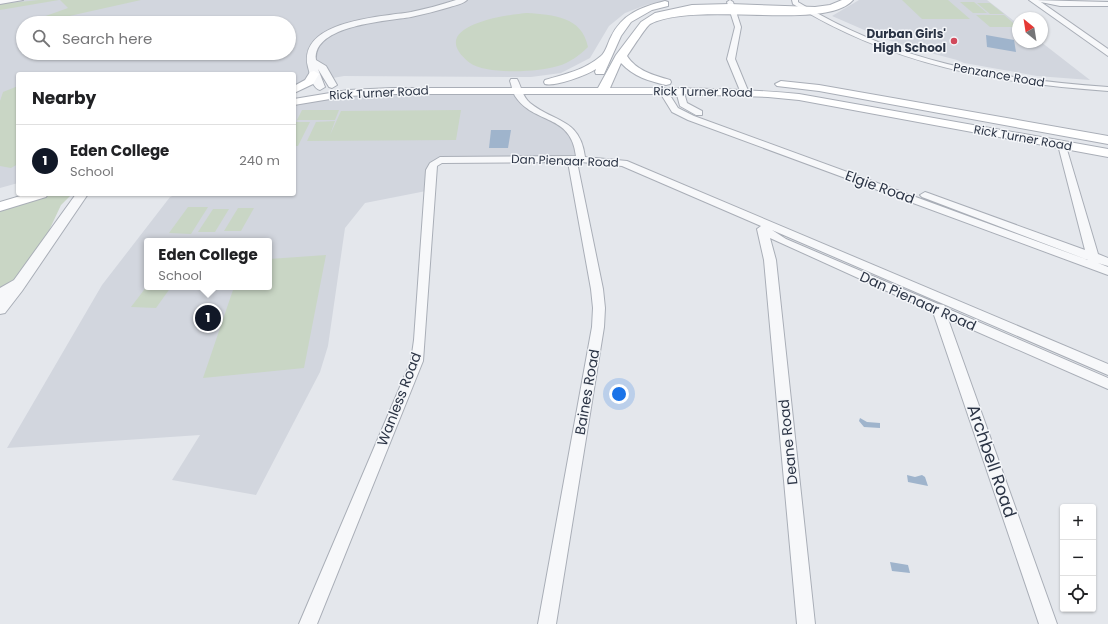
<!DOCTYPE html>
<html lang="en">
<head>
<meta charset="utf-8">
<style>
  :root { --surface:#fff; --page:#f6f6f6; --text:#202124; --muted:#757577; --line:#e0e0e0; --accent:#111827 }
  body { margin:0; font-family:Poppins,sans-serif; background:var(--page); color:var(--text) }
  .controls { position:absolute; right:12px; bottom:12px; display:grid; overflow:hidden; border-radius:4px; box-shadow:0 1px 3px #0004 }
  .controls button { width:36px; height:36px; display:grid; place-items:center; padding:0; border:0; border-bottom:1px solid var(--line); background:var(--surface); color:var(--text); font:20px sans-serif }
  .compass { position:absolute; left:1012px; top:12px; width:36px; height:36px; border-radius:50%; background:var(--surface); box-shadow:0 1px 3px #0004; rotate:330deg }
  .you { position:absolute; left:619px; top:394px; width:14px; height:14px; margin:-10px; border:3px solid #fff; border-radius:50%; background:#1a73e8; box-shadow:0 0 0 6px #1a73e833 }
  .badge { display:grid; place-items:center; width:26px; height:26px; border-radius:50%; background:var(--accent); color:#fff; font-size:13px; font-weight:700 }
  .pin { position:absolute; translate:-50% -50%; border:2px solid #fff; box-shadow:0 1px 4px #0006 }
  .popup { position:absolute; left:144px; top:238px; width:128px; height:52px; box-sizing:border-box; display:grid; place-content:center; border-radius:4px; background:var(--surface); filter:drop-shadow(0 1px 3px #0005); font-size:13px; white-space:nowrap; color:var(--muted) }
  .popup b { font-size:15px; color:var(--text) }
  .popup::after { content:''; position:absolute; left:50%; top:100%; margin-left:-8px; border:8px solid transparent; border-top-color:var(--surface) }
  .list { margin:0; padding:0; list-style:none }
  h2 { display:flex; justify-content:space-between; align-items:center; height:52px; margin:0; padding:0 16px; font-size:17px }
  h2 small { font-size:13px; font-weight:400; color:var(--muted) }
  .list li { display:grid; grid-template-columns:26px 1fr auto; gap:12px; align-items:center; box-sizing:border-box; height:72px; padding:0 16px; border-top:1px solid var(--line) }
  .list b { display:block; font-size:15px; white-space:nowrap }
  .list p { margin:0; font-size:13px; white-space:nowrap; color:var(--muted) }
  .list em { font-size:13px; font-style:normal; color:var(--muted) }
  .icon { flex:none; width:22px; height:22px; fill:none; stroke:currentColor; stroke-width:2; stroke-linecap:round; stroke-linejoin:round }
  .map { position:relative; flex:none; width:1108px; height:624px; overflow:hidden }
  .search { position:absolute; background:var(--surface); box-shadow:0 1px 3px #0004; left:16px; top:16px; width:280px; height:44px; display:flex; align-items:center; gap:10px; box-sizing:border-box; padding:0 14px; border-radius:22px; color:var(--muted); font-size:15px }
  .panel { position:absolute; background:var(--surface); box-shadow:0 1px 3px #0004; left:16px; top:72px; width:280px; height:124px; border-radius:4px }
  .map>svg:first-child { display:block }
  .built { fill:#d2d6de; fill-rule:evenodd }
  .green { fill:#c9d6c5 }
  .water { fill:#9fb4cc }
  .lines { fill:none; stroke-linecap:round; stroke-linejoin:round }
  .minor-casing { stroke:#a9aeb7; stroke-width:2 }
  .tertiary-casing { stroke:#a9aeb7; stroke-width:2 }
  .secondary-casing { stroke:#a9aeb7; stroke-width:2 }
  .minor { fill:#f7f8fa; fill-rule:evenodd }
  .tertiary { fill:#f7f8fa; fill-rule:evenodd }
  .secondary { fill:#fff; fill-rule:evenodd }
  .poi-dot { fill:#d1495b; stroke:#f4f6f9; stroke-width:1.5 }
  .labels { text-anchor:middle; stroke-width:3; stroke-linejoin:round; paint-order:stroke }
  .far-poi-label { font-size:12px; font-weight:bold; fill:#2b3445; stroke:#f4f6f9; text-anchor:end }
  .far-street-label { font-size:12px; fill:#2b3445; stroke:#f4f6f9 }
  .street-label { font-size:14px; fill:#2b3445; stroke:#f4f6f9 }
  .near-street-label { font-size:17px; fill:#2b3445; stroke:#f4f6f9 }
</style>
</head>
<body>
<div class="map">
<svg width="1108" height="624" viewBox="0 0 1108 624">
  <rect width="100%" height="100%" fill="#e4e7ec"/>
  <g class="built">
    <path d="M 0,0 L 670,0 L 646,5 L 625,13 L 609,26 L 590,58 L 561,73 L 531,77 L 344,76 L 294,85 L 294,74 L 18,74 L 18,183 L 0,188 ZM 23,23 L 289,23 L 289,53 L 23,53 Z"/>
    <polygon points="859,0 987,0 1018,24 1018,42 1041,42 1090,80 1037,76 964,63 957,60 923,51 885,39 832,16"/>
    <path d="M 355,93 L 518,93 L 573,133 L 577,157 L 438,159 L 426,191 L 365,203 L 345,228 L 328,346 L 320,372 L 256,495 L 172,480 L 200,435 L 7,448 L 102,285 L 170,197 L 177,194 L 294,194 L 294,105 L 310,100 ZM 147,241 L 269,241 L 269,287 L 147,287 Z"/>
  </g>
  <g class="green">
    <polygon points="39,0 59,0 0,10 0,4"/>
    <polygon points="60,0 141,0 38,23 26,23 68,8"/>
    <polygon points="902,0 948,0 970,19 922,19"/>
    <polygon points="960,2 974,2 987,13 973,13"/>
    <polygon points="977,3 990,3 1004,14 990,14"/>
    <path d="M 527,13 C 553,15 582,16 588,47 C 580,55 569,63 558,66 C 540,72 486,75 470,63 C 424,27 503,15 527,13 Z"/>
    <polygon points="976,15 1004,15 1018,27 990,27"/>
    <polygon points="18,86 18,164 11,168 0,166 0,101 3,92"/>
    <polygon points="302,110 339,110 335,120 297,120"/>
    <polygon points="461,110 456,140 307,141 316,122 335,121 330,135 341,111"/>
    <polygon points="294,122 310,122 298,146 294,146"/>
    <polygon points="51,194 72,194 61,205 46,237 16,280 0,289 0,211"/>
    <polygon points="188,207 208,207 191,234 169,233"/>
    <polygon points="238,208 254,208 241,231 224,231"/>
    <polygon points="213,209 229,209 215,232 198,232"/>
    <polygon points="326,255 304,368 203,378 234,287 269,287 269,259"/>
    <polygon points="147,286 171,287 156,308 131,307"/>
  </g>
  <g class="water">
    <polygon points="986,35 1014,40 1016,52 987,47"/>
    <polygon points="491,130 511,130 508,148 489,148"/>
    <polygon points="860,418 867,422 880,423 880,428 864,427 859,421"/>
    <polygon points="907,475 915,477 922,475 925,477 928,486 908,482"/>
    <polygon points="890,562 908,565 910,573 892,571"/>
  </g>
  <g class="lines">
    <defs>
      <g id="minor">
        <polygon points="0,0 23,0 0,4"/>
        <polygon points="730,0 733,2 741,27 735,59 749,93 745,95 741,93 727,59 735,27 727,2"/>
        <path d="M 792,0 L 798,0 L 798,2 C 896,62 995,79 1108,87 L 1108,91 C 994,83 892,65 793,4 Z"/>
        <polygon points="1031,0 1108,2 1108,6 1060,6"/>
        <path d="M 511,79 L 517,79 C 522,88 522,96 530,103 C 555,123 580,118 585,157 L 627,161 L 1108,364 L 1108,375 L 772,230 L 786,239 L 938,304 L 944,305 L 946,308 L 1108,378 L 1108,389 L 948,319 L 1057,624 L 1039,624 L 933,312 L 770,238 L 776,260 L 815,624 L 797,624 L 764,260 L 757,229 L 761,226 L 622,166 L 581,162 L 577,162 L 603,289 L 605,308 L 604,327 L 556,624 L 538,624 L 592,327 L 593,308 L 591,289 L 568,162 L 442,163 L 437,166 L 423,361 L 317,624 L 299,624 L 411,361 L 414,340 L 426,170 L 430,163 L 440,157 L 576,156 C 571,113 534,125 515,96 C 512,91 512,86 510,81 Z"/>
        <polygon points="660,89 666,89 678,108 694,116 1088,260 922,197 920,195 925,192 928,193 1085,250 1058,145 1059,143 1065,143 1098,254 1108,258 1108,266 1098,263 1108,267 1108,275 688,120 672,112 659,91"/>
        <polygon points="677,89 683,89 687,103 702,111 702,115 696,115 680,106 676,91"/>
      </g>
      <g id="tertiary">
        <path d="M 456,0 L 467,0 C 463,4 456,5 450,7 C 437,11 424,14 411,17 C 388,21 312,25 316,60 L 326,66 L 337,85 L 332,88 L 329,87 L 318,69 L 325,87 L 320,90 C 312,88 310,74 308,67 C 297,20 382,17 411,12 C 426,9 441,5 456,0 Z"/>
        <polygon points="1029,0 1038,0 1108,49 1108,56"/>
        <polygon points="76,194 88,194 22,291 5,313 0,314 0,288 14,280"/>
      </g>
      <g id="secondary">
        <path d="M 842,0 L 853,0 C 825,32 697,0 650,24 C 645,28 632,49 627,56 C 637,71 653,75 670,80 L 671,82 L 670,84 L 666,85 C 649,81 634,77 621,63 L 610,88 C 673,88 736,88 799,94 L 1108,149 L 1108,157 L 799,100 L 768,97 L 680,94 L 392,94 L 348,96 L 294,105 L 294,99 L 348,90 L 392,88 L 598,88 L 616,55 L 641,22 L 655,13 L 692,5 L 730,4 L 815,7 L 830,5 Z"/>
        <path d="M 665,1 L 668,2 L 668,6 L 652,10 L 631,22 L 621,36 L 604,74 L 596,74 L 595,72 L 596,69 C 587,75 555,87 545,84 L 544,82 L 545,80 C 565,74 585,70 601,56 C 606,52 608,42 611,37 C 622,14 641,7 665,1 Z"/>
        <polygon points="314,71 319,74 313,84 294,93 294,86 305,80 310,72"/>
        <polygon points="781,81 819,85 1108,136 1108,144 819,91 777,86 775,84"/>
        <polygon points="27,194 48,194 46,197 0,211 0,202"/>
      </g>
    </defs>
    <use href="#minor" class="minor-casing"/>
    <use href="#tertiary" class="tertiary-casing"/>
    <use href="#secondary" class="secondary-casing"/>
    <use href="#minor" class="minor"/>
    <use href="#tertiary" class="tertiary"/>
    <use href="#secondary" class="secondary"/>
  </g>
  <circle class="poi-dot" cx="954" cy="41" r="4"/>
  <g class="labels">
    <g class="far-poi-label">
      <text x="946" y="38">Durban Girls'<tspan x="946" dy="14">High School</tspan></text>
    </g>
    <g class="far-street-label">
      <text transform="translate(999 75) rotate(10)" y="4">Penzance Road</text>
      <text transform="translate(703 92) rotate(1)" y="4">Rick Turner Road</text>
      <text transform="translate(379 93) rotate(-3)" y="4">Rick Turner Road</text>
      <text transform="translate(1023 138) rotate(10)" y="4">Rick Turner Road</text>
      <text transform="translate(565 161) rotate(2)" y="4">Dan Pienaar Road</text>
    </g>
    <g class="street-label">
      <text transform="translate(880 187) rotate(20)" y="5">Elgie Road</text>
      <text transform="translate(918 301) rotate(24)" y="5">Dan Pienaar Road</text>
      <text transform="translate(587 392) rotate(-80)" y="5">Baines Road</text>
      <text transform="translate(399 399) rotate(-69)" y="5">Wanless Road</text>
      <text transform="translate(788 442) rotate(-96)" y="5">Deane Road</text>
    </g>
    <g class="near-street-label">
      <text transform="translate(992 461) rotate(71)" y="6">Archbell Road</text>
    </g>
  </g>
</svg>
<div class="controls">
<button>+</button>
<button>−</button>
<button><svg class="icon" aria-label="locate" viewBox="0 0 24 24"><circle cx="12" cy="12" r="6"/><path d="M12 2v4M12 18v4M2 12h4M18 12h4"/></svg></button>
</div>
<svg class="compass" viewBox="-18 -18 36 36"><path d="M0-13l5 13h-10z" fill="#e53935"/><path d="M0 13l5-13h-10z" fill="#757577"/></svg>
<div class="you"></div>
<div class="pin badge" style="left:208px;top:318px">1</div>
<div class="popup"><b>Eden College</b>School</div>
<div class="search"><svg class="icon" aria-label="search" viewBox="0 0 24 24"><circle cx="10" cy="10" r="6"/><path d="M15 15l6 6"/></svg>Search here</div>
<section class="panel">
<h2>Nearby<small></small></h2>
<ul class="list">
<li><span class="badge">1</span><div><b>Eden College</b><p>School</p></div><em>240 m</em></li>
</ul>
</section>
</div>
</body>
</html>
